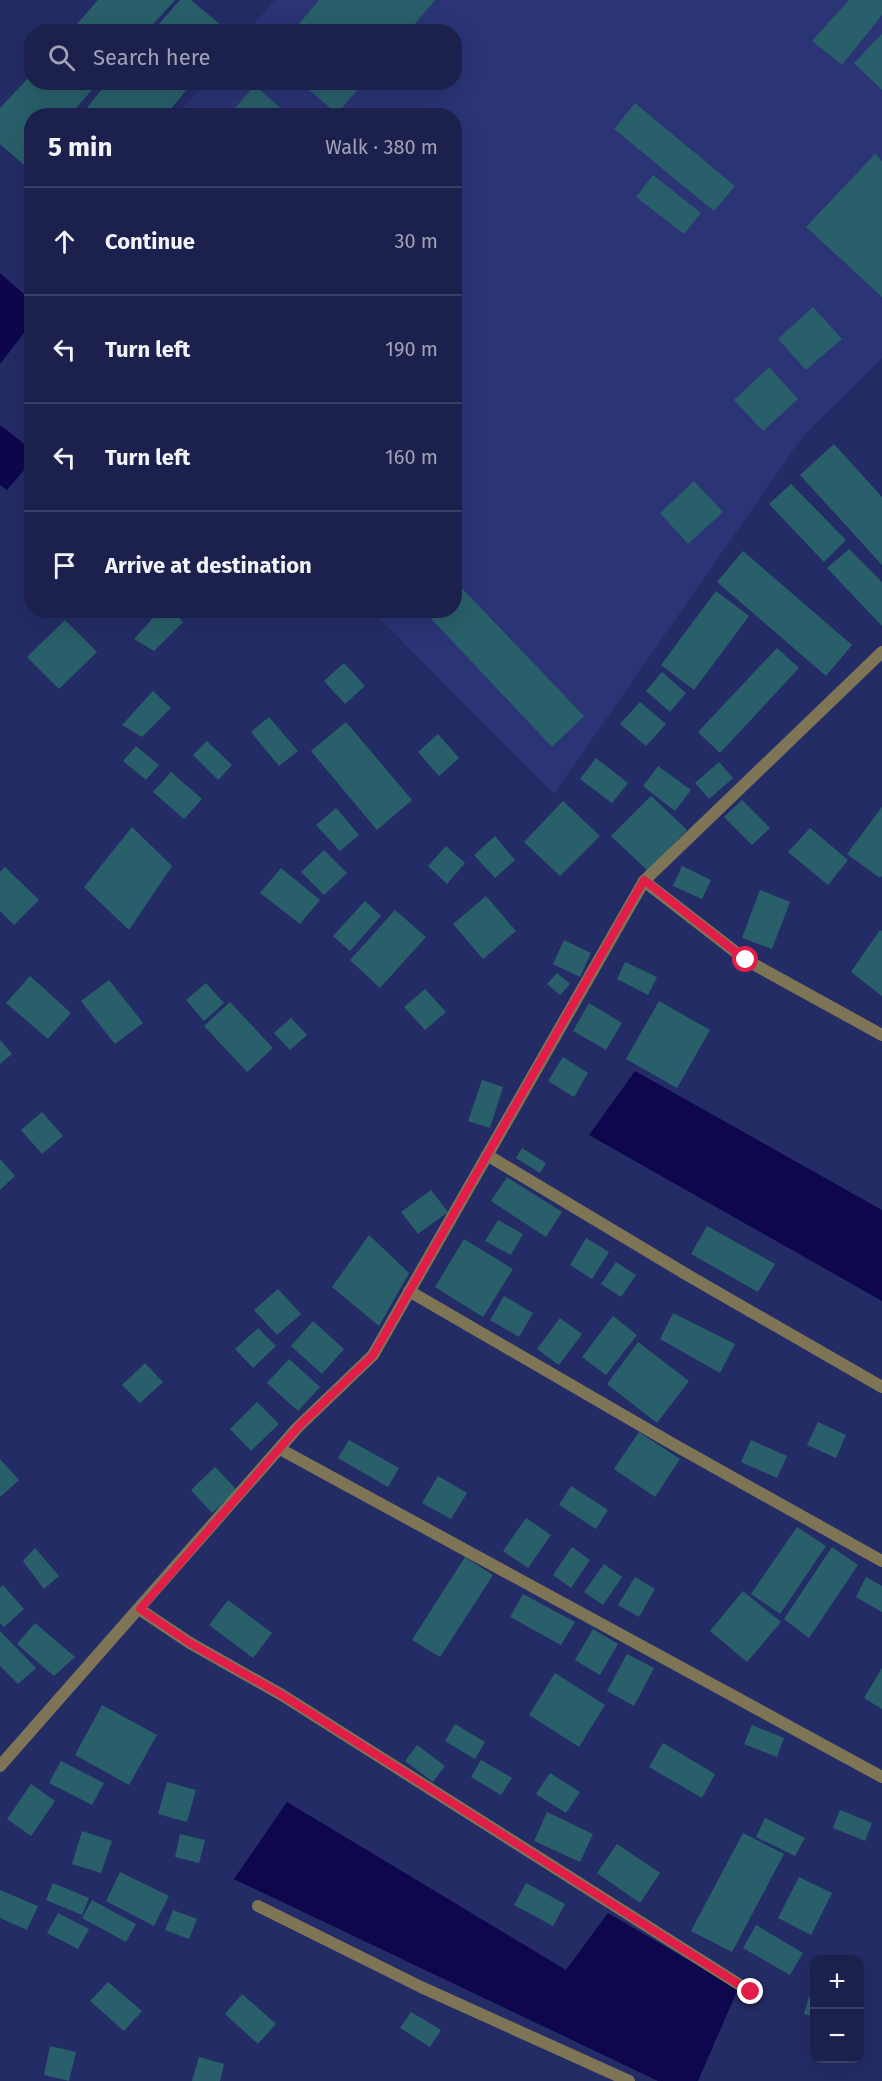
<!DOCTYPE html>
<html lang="en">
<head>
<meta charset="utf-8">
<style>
  :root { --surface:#1b214c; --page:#242953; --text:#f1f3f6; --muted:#a0a3b5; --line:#393e64 }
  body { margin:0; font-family:"Fira Sans",sans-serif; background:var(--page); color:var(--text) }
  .controls { position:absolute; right:18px; bottom:18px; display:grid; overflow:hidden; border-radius:12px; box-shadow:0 6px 24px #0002 }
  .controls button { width:54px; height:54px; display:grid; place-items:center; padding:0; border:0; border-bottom:2px solid var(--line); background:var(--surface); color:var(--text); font:30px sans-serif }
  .stop { position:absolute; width:18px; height:18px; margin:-14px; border:4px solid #e11d48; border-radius:50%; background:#fff }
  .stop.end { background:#e11d48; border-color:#fff; box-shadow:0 2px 6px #0008 }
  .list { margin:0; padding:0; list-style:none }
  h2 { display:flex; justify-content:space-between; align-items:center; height:78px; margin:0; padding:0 24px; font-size:26px }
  h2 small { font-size:20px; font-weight:400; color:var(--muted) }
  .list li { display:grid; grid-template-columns:39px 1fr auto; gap:18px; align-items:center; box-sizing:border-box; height:108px; padding:0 24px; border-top:2px solid var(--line) }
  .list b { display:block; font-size:22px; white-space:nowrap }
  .list em { font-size:20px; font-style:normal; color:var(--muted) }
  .icon { flex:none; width:33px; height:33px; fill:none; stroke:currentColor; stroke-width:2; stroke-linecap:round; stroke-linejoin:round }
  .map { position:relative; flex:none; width:882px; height:2081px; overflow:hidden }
  .search { position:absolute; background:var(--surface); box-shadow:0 6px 24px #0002; left:24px; top:24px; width:438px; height:66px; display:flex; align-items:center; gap:15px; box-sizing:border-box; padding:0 21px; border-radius:24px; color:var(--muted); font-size:22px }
  .panel { position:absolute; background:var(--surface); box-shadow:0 6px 24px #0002; left:24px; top:108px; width:438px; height:510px; border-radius:24px }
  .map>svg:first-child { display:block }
  .built { fill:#2b3475 }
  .water { fill:#0e074e }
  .building { fill:#295f6a }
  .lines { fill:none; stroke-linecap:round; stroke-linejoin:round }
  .street { stroke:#7e7557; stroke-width:12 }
  .route { stroke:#e11d48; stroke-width:8 }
</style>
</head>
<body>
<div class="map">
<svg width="882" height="2081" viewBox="0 0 882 2081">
  <rect width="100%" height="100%" fill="#242c66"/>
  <polygon class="built" points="275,0 882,0 882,358 803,436 554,794 372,611 454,610 454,116 176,116 204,83 454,82 454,32 248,31"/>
  <g class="water">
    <polygon points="0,273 32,301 31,324 0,364"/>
    <polygon points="0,425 31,449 31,462 7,490 0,485"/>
    <polygon points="635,1071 882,1210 882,1301 589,1135"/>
    <polygon points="287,1802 566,1970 608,1913 738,1989 698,2081 658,2081 234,1879"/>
  </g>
  <g class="building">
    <polygon points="98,0 175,0 146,32 70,32"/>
    <polygon points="180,0 191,0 229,32 152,32"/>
    <polygon points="319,0 435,0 408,32 292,32"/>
    <polygon points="849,0 882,0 882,15 842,65 812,41"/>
    <polygon points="882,34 882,90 854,63"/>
    <polygon points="32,74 32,82 99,82 69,116 32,116 32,157 24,165 0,144 0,108"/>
    <polygon points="108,82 193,82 165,116 80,116"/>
    <polygon points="300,82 364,82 337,114"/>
    <polygon points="255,85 289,116 228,116"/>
    <polygon points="635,103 735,186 714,211 614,129"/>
    <polygon points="875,154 882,161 882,297 806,227"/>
    <polygon points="653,175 701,213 684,234 636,197"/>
    <polygon points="813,307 842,339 806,370 778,339"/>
    <polygon points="769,367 798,399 763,431 734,400"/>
    <polygon points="834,444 882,497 882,565 800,475"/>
    <polygon points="694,481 723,512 688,544 660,513"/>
    <polygon points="791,484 846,540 824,562 769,504"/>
    <polygon points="849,549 882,582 882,626 827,568"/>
    <polygon points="743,551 852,645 826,676 717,582"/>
    <polygon points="454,580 584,716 552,747 423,610 454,610"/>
    <polygon points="716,591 749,616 694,690 661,665"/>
    <polygon points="160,610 172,610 183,622 154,651 134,639"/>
    <polygon points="65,620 97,652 59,689 27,657"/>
    <polygon points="777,648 799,668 720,753 698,732"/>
    <polygon points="344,663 365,686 345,704 324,681"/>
    <polygon points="662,672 686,693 670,712 646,691"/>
    <polygon points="153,691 171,708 142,737 122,725"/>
    <polygon points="640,702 666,724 646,746 620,724"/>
    <polygon points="269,717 298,751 279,766 251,732"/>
    <polygon points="346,722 412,800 377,830 311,751"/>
    <polygon points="438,734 459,758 439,776 418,752"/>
    <polygon points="207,741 232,765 218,780 193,755"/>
    <polygon points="136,746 159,765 146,780 123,761"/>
    <polygon points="596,758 628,783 612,803 580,779"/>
    <polygon points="719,762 733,778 709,799 695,783"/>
    <polygon points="658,766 691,790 675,811 643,786"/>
    <polygon points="171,772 202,799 184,819 153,792"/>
    <polygon points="651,796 687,830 648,871 611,836"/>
    <polygon points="742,800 770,828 752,845 724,817"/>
    <polygon points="563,801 600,836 560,876 524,842"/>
    <polygon points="882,807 882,876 880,878 847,854"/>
    <polygon points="336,808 359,835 340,851 316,825"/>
    <polygon points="132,827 172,866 129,930 84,887"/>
    <polygon points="810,828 848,860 828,885 788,852"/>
    <polygon points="495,836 515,860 495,878 474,855"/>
    <polygon points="446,846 465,863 447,884 428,866"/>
    <polygon points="324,850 347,873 324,895 301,872"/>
    <polygon points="682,866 711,880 702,899 673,886"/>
    <polygon points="5,867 39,900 14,925 0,911 0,872"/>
    <polygon points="281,868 320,900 300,924 260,893"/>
    <polygon points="760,890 790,902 772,949 742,938"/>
    <polygon points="486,896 516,931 483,959 453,924"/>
    <polygon points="365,901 381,916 350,951 333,936"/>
    <polygon points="395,910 426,937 380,988 350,960"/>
    <polygon points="880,930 882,931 882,996 851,972"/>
    <polygon points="564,940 591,953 580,977 553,964"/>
    <polygon points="625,962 657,977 648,995 617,979"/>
    <polygon points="557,973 570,984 560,995 547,984"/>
    <polygon points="30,976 71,1013 48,1039 6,1003"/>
    <polygon points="109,980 143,1023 115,1044 81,1001"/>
    <polygon points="206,983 224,1003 204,1021 186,1000"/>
    <polygon points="425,989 446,1012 425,1030 404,1007"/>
    <polygon points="659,1001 710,1030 677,1088 626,1059"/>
    <polygon points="230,1002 273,1048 247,1072 204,1026"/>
    <polygon points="589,1003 622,1023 606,1050 573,1031"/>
    <polygon points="291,1018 307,1035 290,1050 274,1033"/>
    <polygon points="0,1040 12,1054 0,1064"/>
    <polygon points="563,1057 588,1073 574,1097 548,1081"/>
    <polygon points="482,1080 503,1087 490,1128 468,1121"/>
    <polygon points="42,1112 63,1136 42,1154 21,1130"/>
    <polygon points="522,1148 546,1163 540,1173 516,1158"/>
    <polygon points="0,1159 15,1176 0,1190"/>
    <polygon points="507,1177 562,1212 546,1237 491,1201"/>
    <polygon points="431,1190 448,1212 418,1234 401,1212"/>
    <polygon points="498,1220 523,1234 511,1255 485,1241"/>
    <polygon points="707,1226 775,1264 758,1292 691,1254"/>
    <polygon points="369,1235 409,1273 379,1326 332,1287"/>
    <polygon points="586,1238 609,1252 592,1279 570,1265"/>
    <polygon points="464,1239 513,1269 483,1317 435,1287"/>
    <polygon points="616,1262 636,1275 621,1297 601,1284"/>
    <polygon points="278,1289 301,1314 277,1335 254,1310"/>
    <polygon points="504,1296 533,1313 519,1337 490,1320"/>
    <polygon points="673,1313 735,1344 720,1373 660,1339"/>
    <polygon points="613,1316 637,1335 606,1375 582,1357"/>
    <polygon points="560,1318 582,1334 559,1365 537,1349"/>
    <polygon points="313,1321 344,1349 322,1374 291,1346"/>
    <polygon points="258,1328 276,1346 253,1368 235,1349"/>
    <polygon points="638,1342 689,1381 657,1423 607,1384"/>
    <polygon points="289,1359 320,1387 298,1411 267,1383"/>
    <polygon points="145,1363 163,1382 140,1403 122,1385"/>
    <polygon points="257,1402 279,1424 251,1451 230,1429"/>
    <polygon points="818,1422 846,1435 836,1458 807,1445"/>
    <polygon points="639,1432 680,1459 655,1497 614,1469"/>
    <polygon points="349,1440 399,1468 388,1487 338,1458"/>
    <polygon points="751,1440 787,1456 777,1478 741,1462"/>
    <polygon points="0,1459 19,1480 0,1497"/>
    <polygon points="215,1467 237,1490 212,1513 191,1490"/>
    <polygon points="438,1476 467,1493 451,1519 422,1503"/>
    <polygon points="571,1486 608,1510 596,1529 559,1505"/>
    <polygon points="526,1518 551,1535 528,1568 503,1551"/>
    <polygon points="797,1527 826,1546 780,1614 751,1594"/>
    <polygon points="572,1547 590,1560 571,1588 553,1575"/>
    <polygon points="832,1547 858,1565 809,1638 784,1619"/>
    <polygon points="35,1548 59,1576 44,1589 23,1561"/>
    <polygon points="465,1557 493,1575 440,1657 412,1640"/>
    <polygon points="604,1564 622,1577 603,1605 584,1592"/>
    <polygon points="635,1577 655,1589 639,1617 618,1605"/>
    <polygon points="866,1577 882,1586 882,1612 856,1597"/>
    <polygon points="3,1585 24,1609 4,1627 0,1623 0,1588"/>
    <polygon points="743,1591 781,1622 747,1662 710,1631"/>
    <polygon points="523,1594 575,1622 561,1645 510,1617"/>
    <polygon points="228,1600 272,1633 253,1658 209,1625"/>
    <polygon points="35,1623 75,1657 54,1676 17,1644"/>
    <polygon points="593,1629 618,1644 600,1675 575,1660"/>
    <polygon points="0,1631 36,1668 18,1684 0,1666"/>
    <polygon points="627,1654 654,1668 634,1706 607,1691"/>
    <polygon points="882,1668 882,1709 864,1698"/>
    <polygon points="555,1673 605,1705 579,1747 529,1715"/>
    <polygon points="102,1705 157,1735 129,1785 75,1755"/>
    <polygon points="455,1724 485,1742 475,1759 445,1741"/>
    <polygon points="752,1725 784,1738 777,1757 744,1744"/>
    <polygon points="663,1743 715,1774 702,1798 649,1767"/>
    <polygon points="417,1745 445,1766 433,1782 405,1761"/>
    <polygon points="481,1760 512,1778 501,1795 471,1777"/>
    <polygon points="61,1761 104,1783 92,1805 49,1783"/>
    <polygon points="550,1773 580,1792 566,1813 536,1794"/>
    <polygon points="167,1782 196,1790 187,1822 158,1814"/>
    <polygon points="31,1784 55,1801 31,1836 7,1819"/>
    <polygon points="840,1810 872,1823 865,1841 833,1828"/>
    <polygon points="547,1812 593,1834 580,1862 534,1841"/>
    <polygon points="765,1818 805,1838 795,1856 756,1837"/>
    <polygon points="82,1831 112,1841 101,1873 72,1864"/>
    <polygon points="743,1833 784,1854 732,1952 691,1931"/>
    <polygon points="180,1834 205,1840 199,1863 175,1857"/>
    <polygon points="617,1844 660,1873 640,1903 597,1873"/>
    <polygon points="120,1872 169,1896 154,1926 106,1901"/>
    <polygon points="799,1877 832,1893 811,1935 778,1918"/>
    <polygon points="53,1883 89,1898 82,1915 46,1900"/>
    <polygon points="526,1883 565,1904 553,1926 514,1905"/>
    <polygon points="0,1890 38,1906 27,1930 0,1918"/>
    <polygon points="92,1900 136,1924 126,1942 82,1918"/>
    <polygon points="173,1910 197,1919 189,1939 165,1930"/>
    <polygon points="58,1913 89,1929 78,1949 47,1933"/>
    <polygon points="756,1925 803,1953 790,1975 743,1948"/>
    <polygon points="108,1982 142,2011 124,2031 90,2001"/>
    <polygon points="242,1994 276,2024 258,2044 225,2014"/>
    <polygon points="809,1996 814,1997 814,2017 804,2014"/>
    <polygon points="411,2012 441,2030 430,2047 400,2028"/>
    <polygon points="50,2046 76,2052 69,2081 44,2075"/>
    <polygon points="199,2057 224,2064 220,2081 192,2081"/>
  </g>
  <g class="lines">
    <g class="street">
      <polyline points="644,881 746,960 882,1035"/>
      <polyline points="487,1155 684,1273 882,1387"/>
      <polyline points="409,1291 671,1443 882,1561"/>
      <polyline points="280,1449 882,1777"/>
      <polyline points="139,1609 190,1643 282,1695 751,1992"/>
      <polyline points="0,1766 298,1427 373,1355 644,881 882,652"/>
      <polyline points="258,1906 421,1987 629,2081"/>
    </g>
  </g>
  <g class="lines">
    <polyline class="route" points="746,960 644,880 373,1355 298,1427 140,1609 190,1643 282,1695 751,1992"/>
  </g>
</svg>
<div class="controls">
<button>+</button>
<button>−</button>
</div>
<div class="stop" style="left:746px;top:960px"></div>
<div class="stop end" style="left:751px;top:1992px"></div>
<div class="search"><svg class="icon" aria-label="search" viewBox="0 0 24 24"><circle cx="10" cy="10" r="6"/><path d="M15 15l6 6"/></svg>Search here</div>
<section class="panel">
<h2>5 min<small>Walk · 380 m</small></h2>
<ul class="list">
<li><svg class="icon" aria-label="ahead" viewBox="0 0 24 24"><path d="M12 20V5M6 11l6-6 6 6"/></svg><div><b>Continue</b></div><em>30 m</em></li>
<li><svg class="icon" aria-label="left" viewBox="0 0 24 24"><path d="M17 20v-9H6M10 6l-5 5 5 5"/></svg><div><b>Turn left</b></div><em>190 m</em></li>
<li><svg class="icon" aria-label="left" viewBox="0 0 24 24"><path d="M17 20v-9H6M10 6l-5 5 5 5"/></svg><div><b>Turn left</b></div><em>160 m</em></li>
<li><svg class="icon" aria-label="arrive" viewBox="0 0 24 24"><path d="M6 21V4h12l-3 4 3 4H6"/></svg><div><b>Arrive at destination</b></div></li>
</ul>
</section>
</div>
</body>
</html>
